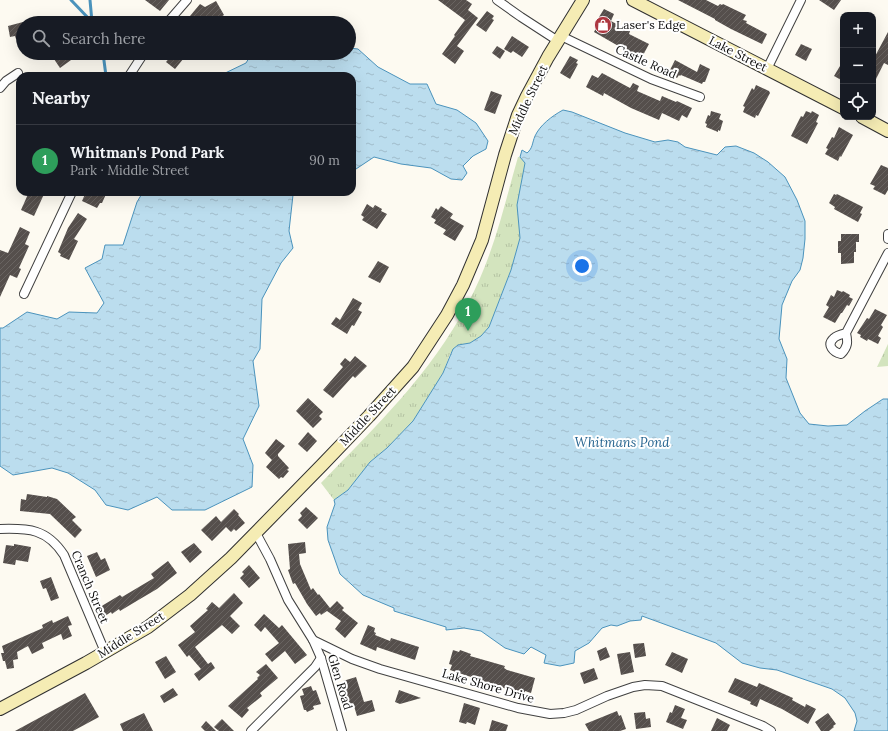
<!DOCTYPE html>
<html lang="en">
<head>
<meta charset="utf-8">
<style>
  :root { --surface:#171b24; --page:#242831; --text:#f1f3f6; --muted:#9ea1a6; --line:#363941; --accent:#0b8043 }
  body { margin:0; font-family:Lora,serif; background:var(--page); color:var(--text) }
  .controls { position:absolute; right:12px; top:12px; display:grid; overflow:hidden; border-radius:8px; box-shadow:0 4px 16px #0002 }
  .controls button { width:36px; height:36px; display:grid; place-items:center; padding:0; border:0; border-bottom:1px solid var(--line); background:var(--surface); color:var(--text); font:20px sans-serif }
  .you { position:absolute; left:582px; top:266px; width:14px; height:14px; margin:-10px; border:3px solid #fff; border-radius:50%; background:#1a73e8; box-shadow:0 0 0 6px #1a73e833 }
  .badge { display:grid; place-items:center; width:26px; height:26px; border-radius:50%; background:var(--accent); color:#fff; font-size:13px; font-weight:700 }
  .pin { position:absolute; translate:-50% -33px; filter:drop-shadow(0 1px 2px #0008) }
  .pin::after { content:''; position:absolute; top:21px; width:14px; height:12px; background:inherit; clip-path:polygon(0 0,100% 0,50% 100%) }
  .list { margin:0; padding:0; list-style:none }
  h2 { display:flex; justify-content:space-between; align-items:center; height:52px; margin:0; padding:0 16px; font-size:17px }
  h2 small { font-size:13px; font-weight:400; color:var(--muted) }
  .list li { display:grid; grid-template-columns:26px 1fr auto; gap:12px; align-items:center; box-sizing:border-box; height:72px; padding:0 16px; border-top:1px solid var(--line) }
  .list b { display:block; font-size:15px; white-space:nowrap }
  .list p { margin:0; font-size:13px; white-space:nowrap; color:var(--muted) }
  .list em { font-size:13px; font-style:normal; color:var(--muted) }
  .icon { flex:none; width:22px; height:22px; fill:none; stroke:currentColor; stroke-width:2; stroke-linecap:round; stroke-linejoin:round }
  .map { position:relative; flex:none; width:888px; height:731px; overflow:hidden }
  .search { position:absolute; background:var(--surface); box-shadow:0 4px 16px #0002; left:16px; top:16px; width:340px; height:44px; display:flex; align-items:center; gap:10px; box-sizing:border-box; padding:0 14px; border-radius:22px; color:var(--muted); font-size:15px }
  .panel { position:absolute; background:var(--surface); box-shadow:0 4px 16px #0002; left:16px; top:72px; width:340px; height:124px; border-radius:12px }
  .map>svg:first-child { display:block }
  .grass { fill:url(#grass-tufts) }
  .water { fill:url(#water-ripples); stroke:#4b93bc }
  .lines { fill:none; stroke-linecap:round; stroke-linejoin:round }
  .stream { stroke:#4b93bc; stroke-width:3 }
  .building { fill:url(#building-hatch) }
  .street-casing { stroke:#414141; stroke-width:10 }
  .secondary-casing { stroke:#303030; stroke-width:14 }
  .street { stroke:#fff; stroke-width:8 }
  .secondary { stroke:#f5ecb4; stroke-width:12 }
  .labels { text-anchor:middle; stroke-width:4; stroke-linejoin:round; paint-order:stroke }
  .poi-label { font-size:12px; fill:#0e0e0e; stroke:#fff; text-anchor:start }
  .street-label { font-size:12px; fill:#0e0e0e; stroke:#fff }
  .water-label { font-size:13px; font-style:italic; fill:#276590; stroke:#fff }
</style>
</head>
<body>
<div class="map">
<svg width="888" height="731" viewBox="0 0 888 731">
  <defs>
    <pattern id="grass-tufts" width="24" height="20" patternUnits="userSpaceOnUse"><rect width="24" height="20" fill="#d3e4be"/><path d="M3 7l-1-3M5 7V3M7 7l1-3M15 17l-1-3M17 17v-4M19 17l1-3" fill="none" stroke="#b4c2a2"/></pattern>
    <pattern id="water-ripples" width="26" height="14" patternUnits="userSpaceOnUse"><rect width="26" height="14" fill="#bde"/><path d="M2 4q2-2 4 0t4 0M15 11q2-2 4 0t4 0" fill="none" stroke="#a0bccb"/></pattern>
    <pattern id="building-hatch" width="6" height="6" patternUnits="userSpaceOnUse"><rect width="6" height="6" fill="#554f4c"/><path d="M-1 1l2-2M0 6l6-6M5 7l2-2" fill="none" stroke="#696461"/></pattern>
  </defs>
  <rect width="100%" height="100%" fill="#fdfaf1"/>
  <g class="grass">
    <path d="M 518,157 L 520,157 L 525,163 L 520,224 L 520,238 L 511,270 L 489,327 L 481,336 L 470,343 L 458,345 L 450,354 L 443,373 L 413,421 L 387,448 L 370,462 L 348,490 L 334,500 L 321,483 C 376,426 430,375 468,303 C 493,257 504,206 518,157 Z"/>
    <polygon points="888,344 888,366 877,367"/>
  </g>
  <g class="water">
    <polygon points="349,48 358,49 378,67 410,84 427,84 436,104 457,110 476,123 488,141 486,149 473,156 463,166 467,173 462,180 451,179 431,168 401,164 374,157 356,169 352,167 352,76 219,76 246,63 252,53 349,53"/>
    <path d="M 563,110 L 572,112 L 625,133 L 655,142 L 668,140 L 678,142 L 685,147 L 717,155 L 725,147 L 736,146 L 754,153 L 768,162 L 785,177 L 797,200 L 805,221 L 805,239 L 803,258 L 800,270 L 792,281 L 782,305 L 779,339 L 787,359 L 786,378 L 800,413 L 809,424 L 828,426 L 847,425 L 865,411 L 883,399 L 888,399 L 888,731 L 854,731 L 857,721 L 855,713 L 845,698 L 832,689 L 777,670 L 760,668 L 742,663 L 716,643 L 642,616 L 641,620 L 630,621 L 617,626 L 611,625 L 602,628 L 589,643 L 575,651 L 574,663 L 560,666 L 544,663 L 546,655 L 531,647 L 524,654 L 505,648 L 481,631 L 464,628 L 446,630 L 446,627 L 394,611 L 394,608 L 363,595 L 340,574 L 328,540 L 327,527 L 335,504 L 334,500 L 348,490 L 370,462 L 387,448 L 413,421 L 443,373 L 453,349 L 458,345 L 470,343 L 481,336 L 489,327 L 511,270 L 520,238 L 517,205 L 525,163 L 520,157 L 522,150 L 527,153 C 533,148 532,143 535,136 C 540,125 552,116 563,110 Z"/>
    <polygon points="143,192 297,192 293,195 289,231 293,248 281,263 262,299 260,349 253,361 259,406 243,439 253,465 252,487 205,510 172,510 157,497 128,510 106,505 95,490 68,473 52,468 13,475 0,466 0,328 3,328 27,312 57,319 69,312 97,313 104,303 85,268 102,259 105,245 123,245 137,202"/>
  </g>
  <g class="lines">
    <g class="stream">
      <polyline points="71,0 92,22"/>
      <polyline points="90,0 92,22"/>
      <polyline points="103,53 106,76"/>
    </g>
  </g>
  <g class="building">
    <polygon points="145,0 169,0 160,11"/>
    <polygon points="438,0 466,0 472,4 468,10 478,18 457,46 464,51 455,64 442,54 455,36 454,35 465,20"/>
    <polygon points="678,0 706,0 718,6 720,4 722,5 723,4 746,15 743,20 747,21 746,23 767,34 762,44 731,29 715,20 715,19"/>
    <polygon points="819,0 841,0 834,10"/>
    <polygon points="216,1 224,15 216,20 214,16 208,23 199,23 190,16 200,4 205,7"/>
    <polygon points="604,9 614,14 611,21 630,31 629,34 649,44 641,59 594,32 601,18 599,17"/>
    <polygon points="487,11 494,16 492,19 494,20 486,32 476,25"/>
    <polygon points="23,22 23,38 16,39 15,36 10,37 8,26"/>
    <polygon points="888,32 888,65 884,63 873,85 873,60"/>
    <polygon points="512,36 529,47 522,57 513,51 511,53 504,49"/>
    <polygon points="801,44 812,49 806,61 795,55"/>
    <polygon points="497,46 505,51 500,59 492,53"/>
    <polygon points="50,53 66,53 71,60 60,68"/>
    <polygon points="173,53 188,53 175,69 166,62"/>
    <polygon points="570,56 578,60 576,63 578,64 570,79 560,73"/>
    <polygon points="675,60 697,72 700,64 710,69 705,82 703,82 702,84 681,75 680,76 679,75 677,78 670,74 672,72 670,70"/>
    <polygon points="843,61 843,81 834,76"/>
    <polygon points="602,73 630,88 633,83 639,86 637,91 660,101 662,96 676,102 677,101 692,108 687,118 682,115 679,121 662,113 659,120 631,108 604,93 603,96 586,87 592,75 598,78"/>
    <polygon points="756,85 769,91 770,93 758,116 756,115 755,118 743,112 745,107 743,106 752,88 754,90"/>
    <polygon points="491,91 502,95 495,114 484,110"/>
    <polygon points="711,111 721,114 719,119 723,121 720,131 718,130 718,132 706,127 707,124 705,123 708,115 710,116"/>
    <polygon points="806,111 811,113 812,111 819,115 816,122 818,123 807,144 791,136 801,116 803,117"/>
    <polygon points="839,127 853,135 841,157 840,156 838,161 825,154 828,149 826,148 832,137 834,138"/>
    <polygon points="881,165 888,168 888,190 885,195 873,189 875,186 870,184"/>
    <polygon points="29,192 45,192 34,216 21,210"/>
    <polygon points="86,192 107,192 102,203 100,203 97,208 82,201"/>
    <polygon points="834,194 836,195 837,194 863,207 860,213 862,214 858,222 834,209 835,207 829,203"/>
    <polygon points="367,204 373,208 375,205 382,209 381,211 387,214 377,229 362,220 364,217 361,215"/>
    <polygon points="441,206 453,214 450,218 464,226 455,241 443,234 446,230 434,223 436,220 431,217 436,208 438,210"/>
    <polygon points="78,213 87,219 74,239 78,241 69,260 60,256 61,254 58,252 68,228"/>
    <polygon points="20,227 30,232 25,244 29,246 19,268 21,269 17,278 10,275 0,297 0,250 8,253"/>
    <polygon points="841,234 859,234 859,242 856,242 856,252 854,252 854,263 841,264 841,253 838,253 838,241 841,241"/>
    <polygon points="378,261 389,267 380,283 368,277"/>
    <polygon points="837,290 842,292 843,291 850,295 849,297 853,299 849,306 847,305 842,313 841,313 835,323 823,317 829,307 826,305 831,295 834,297"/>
    <polygon points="353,298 362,303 358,310 362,312 354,326 352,325 347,334 331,324 336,317 340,320"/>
    <polygon points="875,309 887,315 881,325 883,327 878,336 881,338 878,344 868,339 867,341 860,337 861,335 857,333 867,318 869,319"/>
    <polygon points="355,356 367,366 355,378 353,376 333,398 323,390 343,367 340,364 345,358 350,362"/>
    <polygon points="308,398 323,412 319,416 322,419 313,428 296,411"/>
    <polygon points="308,432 317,441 307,452 298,444"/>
    <polygon points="276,439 285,446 278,454 278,456 289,468 287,470 289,471 283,478 281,477 279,479 266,467 272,460 265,453"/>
    <polygon points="27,494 47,497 47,496 57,499 76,517 72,520 82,530 75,538 50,514 20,511 21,499 26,500"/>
    <polygon points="306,507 318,518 307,529 298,520 302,516 300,513"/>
    <polygon points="234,509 239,514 238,515 245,523 236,531 234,529 231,532 226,527 212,541 201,530 216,516 221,522"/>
    <polygon points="305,542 306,553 299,554 300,564 311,590 313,588 318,595 319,594 330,608 337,601 344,608 342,610 358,623 345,638 335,629 341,621 327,611 321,615 320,613 316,616 307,604 295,583 293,584 288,570 290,569 288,544"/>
    <polygon points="194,543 202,552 190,563 181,552"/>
    <polygon points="14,544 31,547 28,562 16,560 15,565 3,563 6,545 14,546"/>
    <polygon points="97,552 101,560 105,558 110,570 96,577 87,556"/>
    <polygon points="168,561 177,573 157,589 135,602 120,611 119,609 112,614 111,612 105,616 100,607 120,595 122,597 154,578 151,574"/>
    <polygon points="249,565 260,578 249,588 240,578 244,574 242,572"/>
    <polygon points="51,577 59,598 51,601 46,588 43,589 40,581"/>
    <polygon points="234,593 243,603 230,616 240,626 232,634 222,625 195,647 208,664 211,662 215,668 199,681 194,674 201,669 189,655 187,657 178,645 195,632 190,626 208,610 206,609 212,602 219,608"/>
    <polygon points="264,614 279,628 282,625 307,655 295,664 285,651 272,662 265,654 279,643 265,627 261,632 254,625"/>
    <polygon points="68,616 72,625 68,626 72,636 63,640 61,634 42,643 44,648 32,654 28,646 17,652 18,659 13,660 14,668 7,669 5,661 3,661 1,653 4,653 2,646 43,628 42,625 52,620 53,623"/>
    <polygon points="368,625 375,628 374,632 376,633 375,635 390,641 391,638 419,647 415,660 377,647 376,651 360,644"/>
    <polygon points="644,643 646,656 635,658 633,644"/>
    <polygon points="606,647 610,657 600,661 597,651"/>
    <polygon points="453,650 459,652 460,650 471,654 470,656 505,666 504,668 507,670 535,678 531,693 525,691 524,694 516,692 450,670 452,665 449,664"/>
    <polygon points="630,652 634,672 621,675 617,654"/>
    <polygon points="672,652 688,659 682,673 665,665"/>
    <polygon points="166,656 176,672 165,679 155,662"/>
    <polygon points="266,664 278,678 260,693 262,696 247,708 249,710 242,718 228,706 258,679 257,678 260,675 256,672"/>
    <polygon points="594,668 598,679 584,684 580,673"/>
    <polygon points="356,677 364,702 372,700 375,711 357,716 354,706 349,708 346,699 348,699 343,681"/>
    <polygon points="735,678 757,687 759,683 793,698 792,700 805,707 806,704 816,709 808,724 782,709 760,699 757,707 750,704 751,702 728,692"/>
    <polygon points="311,686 313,691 316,690 321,704 313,706 314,709 307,712 306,710 304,710 300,696 304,695 302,689"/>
    <polygon points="173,688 178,695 164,703 160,696"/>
    <polygon points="399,690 421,698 400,704 395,702"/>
    <polygon points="85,693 99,717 73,731 15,731"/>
    <polygon points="464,703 480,708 475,725 467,722 466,724 459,722"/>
    <polygon points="675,705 685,709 681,718 687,720 683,729 666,722 670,712 672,713"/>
    <polygon points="617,711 619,716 621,715 626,729 620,731 589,731 585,724"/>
    <polygon points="645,712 646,719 650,718 651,727 636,729 634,713"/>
    <polygon points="144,713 153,731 123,731 120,724"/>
    <polygon points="828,713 836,724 833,726 834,727 829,731 821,731 815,722"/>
    <polygon points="717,718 730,725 727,731 711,731"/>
    <polygon points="222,719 234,731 219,731 214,727"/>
    <polygon points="492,720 508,725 506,731 489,731"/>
    <polygon points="206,721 216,731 205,731 201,727"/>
  </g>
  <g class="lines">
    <defs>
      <g id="street">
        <polyline points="497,0 521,17 558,41"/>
        <polyline points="167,23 187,0"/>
        <polyline points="561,36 651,79 700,97"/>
        <polyline points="767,69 801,0"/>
        <polyline points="129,76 144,53"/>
        <polyline points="0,88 6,81 18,73"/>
        <polyline points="888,234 888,239"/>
        <polyline points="24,294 72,192"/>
        <path d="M 846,333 C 842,334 837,335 834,338 C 826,345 833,352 841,354 C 848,347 848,342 846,333 L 888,253"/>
        <path d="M 0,529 C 29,528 47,529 64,555 L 105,652"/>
        <polyline points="256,533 270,559 288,600 313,640 352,659 380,669 518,708 550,714 564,713 576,710 607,696 633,687 645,685 662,686 763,726 771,731"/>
        <polyline points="313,640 321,658 342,731"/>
        <polyline points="251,731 315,667 321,658"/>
      </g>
      <g id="secondary">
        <polyline points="633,0 843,108"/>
        <polyline points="862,117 888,131"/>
        <polyline points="0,709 86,663 148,627 190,595 231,558 323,464 369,416 413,367 447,315 463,285 482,240 505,155 518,115 527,96 548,57 583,0"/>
      </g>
    </defs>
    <use href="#street" class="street-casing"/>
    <use href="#secondary" class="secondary-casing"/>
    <use href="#street" class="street"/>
    <use href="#secondary" class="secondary"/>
  </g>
  <defs>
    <symbol id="shop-disc" viewBox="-11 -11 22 22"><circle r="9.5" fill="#ad3740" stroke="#fff"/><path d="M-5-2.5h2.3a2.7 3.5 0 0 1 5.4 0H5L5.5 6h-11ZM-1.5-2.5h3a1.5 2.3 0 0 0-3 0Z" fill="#fff"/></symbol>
  </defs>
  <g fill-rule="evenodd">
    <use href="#shop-disc" x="593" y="15" width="20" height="20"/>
  </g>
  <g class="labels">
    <g class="poi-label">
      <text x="616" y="29">Laser's Edge</text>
    </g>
    <g class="street-label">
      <text transform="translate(738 54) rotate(27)" y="4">Lake Street</text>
      <text transform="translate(646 62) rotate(24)" y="4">Castle Road</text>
      <text transform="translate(528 100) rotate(-65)" y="4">Middle Street</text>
      <text transform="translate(368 416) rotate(-47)" y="4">Middle Street</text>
      <text transform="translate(90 587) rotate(67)" y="4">Cranch Street</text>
      <text transform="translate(131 635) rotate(-32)" y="4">Middle Street</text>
      <text transform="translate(340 682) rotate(73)" y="4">Glen Road</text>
      <text transform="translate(488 686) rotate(16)" y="4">Lake Shore Drive</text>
    </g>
    <g class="water-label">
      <text x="622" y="447">Whitmans Pond</text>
    </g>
  </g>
</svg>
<div class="controls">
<button>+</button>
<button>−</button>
<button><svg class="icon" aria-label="locate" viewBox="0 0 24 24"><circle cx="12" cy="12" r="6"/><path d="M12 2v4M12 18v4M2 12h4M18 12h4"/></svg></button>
</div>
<div class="you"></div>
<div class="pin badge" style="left:468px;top:331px;background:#2e9e5b">1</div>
<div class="search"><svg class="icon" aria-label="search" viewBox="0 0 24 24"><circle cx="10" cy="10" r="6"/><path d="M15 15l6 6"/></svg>Search here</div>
<section class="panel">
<h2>Nearby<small></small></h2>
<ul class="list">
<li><span class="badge" style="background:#2e9e5b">1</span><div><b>Whitman's Pond Park</b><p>Park · Middle Street</p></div><em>90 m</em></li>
</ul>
</section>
</div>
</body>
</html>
